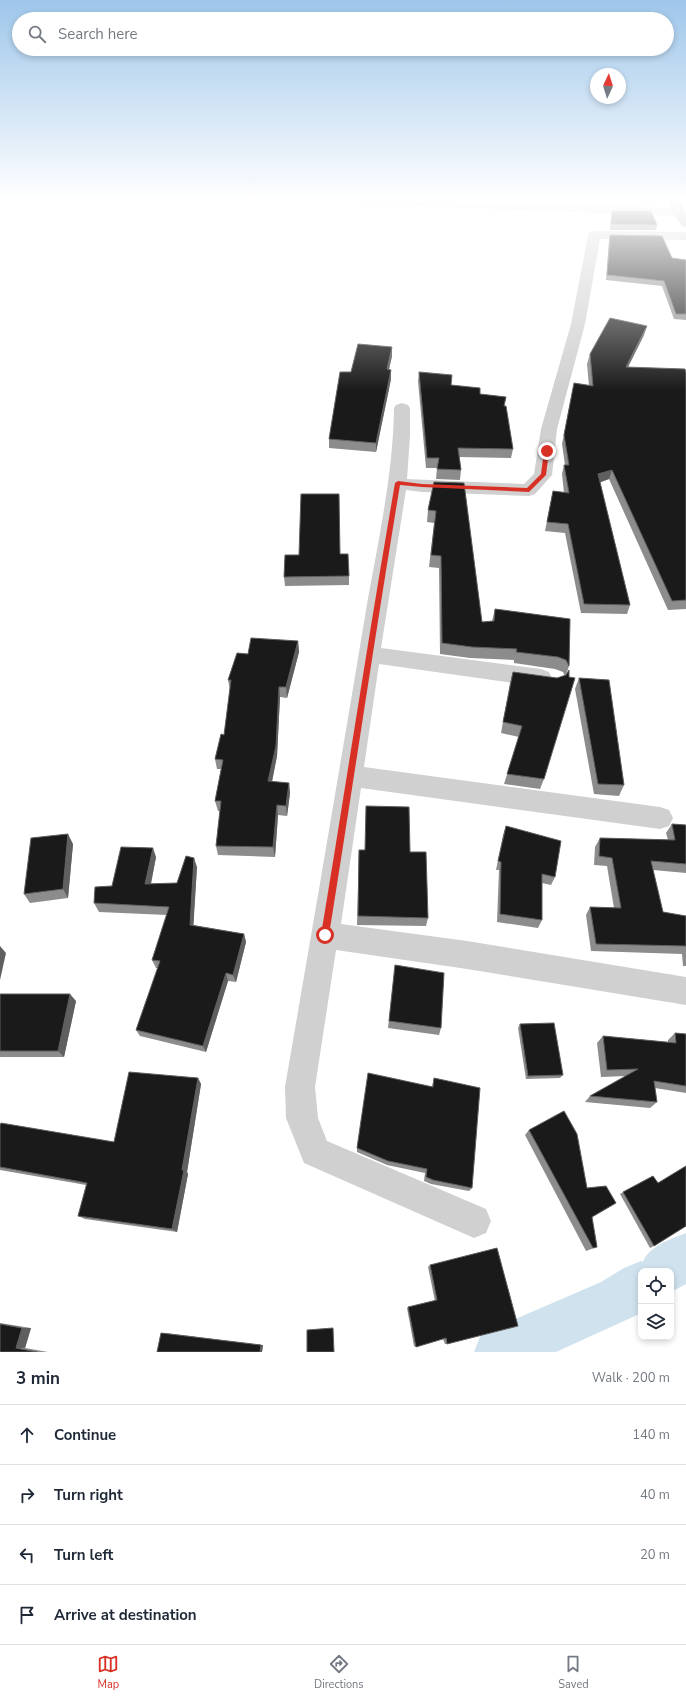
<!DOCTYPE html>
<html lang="en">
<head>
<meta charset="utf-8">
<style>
  :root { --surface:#fff; --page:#f6f6f7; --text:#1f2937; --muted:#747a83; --line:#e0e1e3; --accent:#d93025 }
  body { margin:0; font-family:"Nunito Sans",sans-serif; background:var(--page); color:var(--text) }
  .controls { position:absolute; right:12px; bottom:12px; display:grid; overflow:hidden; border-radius:8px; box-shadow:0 2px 6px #0003 }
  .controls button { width:36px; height:36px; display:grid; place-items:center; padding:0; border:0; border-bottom:1px solid var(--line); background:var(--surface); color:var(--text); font:20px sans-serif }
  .compass { position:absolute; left:590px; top:68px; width:36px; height:36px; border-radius:50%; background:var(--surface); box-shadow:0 2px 6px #0003; rotate:4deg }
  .stop { position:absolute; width:12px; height:12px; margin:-9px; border:3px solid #d93025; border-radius:50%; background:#fff }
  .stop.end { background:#d93025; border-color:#fff; box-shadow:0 1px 4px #0008 }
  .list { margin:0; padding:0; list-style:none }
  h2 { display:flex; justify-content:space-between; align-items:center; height:52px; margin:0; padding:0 16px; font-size:17px }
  h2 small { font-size:13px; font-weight:400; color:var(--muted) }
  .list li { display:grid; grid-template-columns:26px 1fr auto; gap:12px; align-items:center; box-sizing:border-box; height:60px; padding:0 16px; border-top:1px solid var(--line) }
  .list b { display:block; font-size:15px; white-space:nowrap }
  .list em { font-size:13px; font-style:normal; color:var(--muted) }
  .icon { flex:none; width:22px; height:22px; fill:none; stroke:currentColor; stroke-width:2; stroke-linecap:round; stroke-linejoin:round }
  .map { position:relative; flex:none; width:686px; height:1352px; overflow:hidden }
  .search { position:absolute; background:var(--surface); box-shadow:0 2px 6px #0003; left:12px; right:12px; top:12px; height:44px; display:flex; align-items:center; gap:10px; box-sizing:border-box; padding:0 14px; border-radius:22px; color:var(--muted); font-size:15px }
  .sheet { height:292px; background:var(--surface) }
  nav { display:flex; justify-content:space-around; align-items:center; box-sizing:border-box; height:56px; border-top:1px solid var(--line); background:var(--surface); font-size:11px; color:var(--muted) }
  nav a { display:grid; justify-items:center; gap:2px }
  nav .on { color:var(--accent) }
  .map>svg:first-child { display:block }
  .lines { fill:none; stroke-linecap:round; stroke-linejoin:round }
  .canal { fill:#cfe2ee; fill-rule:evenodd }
  .minor { fill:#d0d0d0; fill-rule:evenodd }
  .major { fill:#ababab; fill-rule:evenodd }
  .wall { fill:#8c8c8c }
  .shaded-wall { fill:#5f5f5f }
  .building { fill:#1a1a1a; stroke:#5f5f5f }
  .route { fill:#d93025 }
</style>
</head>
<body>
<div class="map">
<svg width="686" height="1352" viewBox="0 0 686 1352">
  <rect width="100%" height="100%" fill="#fff"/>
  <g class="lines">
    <path class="canal" d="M 686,1233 L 686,1284 L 671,1292 L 671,1271 L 641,1271 L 641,1313 L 635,1316 L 556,1352 L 474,1352 L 481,1334 L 601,1282 L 624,1268 L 641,1261 L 643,1262 C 649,1246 671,1239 686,1233 Z"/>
    <g class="minor">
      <polygon points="359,201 477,201 678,208 682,209 684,212 682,215 678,216 364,204"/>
      <path d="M 594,231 L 686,232 L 686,240 L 600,239 L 585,324 L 557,429 L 552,475 L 535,494 L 529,496 L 422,492 L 406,490 L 381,648 L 541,669 L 549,672 L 552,678 L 549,684 L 541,687 L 379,664 L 364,767 L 660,807 L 669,810 L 673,818 L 669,826 L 660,829 L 361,788 L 341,924 L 467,941 L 686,977 L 686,1005 L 467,969 L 336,950 L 315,1087 L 318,1118 L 327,1141 L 486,1209 L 491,1221 L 486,1233 L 474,1238 L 304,1163 L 286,1118 L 285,1087 C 311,936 337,785 362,634 C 374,558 393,484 394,408 L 396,405 L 402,403 L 408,405 L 410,408 L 410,436 L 407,479 L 524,484 L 534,474 L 541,429 L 571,324 L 588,235 L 590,232 Z"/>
    </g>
    <polygon class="major" points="669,201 681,201 686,215 686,227 682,226 672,212"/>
  </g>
  <g class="wall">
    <polygon points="612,211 657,225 656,230 610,230 611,216"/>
    <polygon points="610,235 672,258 686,260 686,320 674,319 662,286 606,280 609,241"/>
    <polygon points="644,335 628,367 686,373 686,609 668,610 609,479 600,482 630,605 627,614 581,613 565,533 545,531 553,491 564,493 562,474 564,465 565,465 562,444 572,393 574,383 589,386 587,364 590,354"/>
    <polygon points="392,347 392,356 389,369 391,370 391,379 376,452 329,448 329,439 351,372"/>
    <polygon points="419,372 451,385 480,394 504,406 513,449 511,458 459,457 461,470 460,480 436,479 437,468 426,468 418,381"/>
    <polygon points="434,482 482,622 492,621 495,609 570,619 569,666 566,675 544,779 540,789 504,784 519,737 501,733 510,683 513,672 557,678 565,676 563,672 555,669 514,663 514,660 470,658 440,654 439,568 429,567 434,523 427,522 428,510"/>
    <polygon points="349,576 349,585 285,586 284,577"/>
    <polygon points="298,641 299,652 287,698 280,697 277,756 272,782 289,783 290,793 287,816 278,815 275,857 218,855 216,846 220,811 218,811 215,801 221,769 217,769 215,759 224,735 230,690 228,680 248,654"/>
    <polygon points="579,678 624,785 619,796 594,794 575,689"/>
    <polygon points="672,824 686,825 686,873 653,870 663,912 686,916 686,966 683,966 682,954 591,951 586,915 590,907 614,908 607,866 594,865 595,847 600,838 668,840 666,833"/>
    <polygon points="506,826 555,877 551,885 542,883 542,920 538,928 497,922 499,870 496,870 503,835"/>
    <polygon points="73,844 68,898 30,903 24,894"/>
    <polygon points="359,850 410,852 428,918 426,926 357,925"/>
    <polygon points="156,857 151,884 177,883 197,867 193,925 244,934 246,942 236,982 228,981 206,1052 140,1036 136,1030 158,968 156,968 152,960 167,915 99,912 94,903 112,886"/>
    <polygon points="395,965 441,1028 439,1035 388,1028"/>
    <polygon points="0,994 76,1001 64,1057 0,1057"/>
    <polygon points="520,1024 563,1075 560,1078 526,1079 518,1028"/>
    <polygon points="675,1033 686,1034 686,1093 655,1088 657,1102 650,1108 585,1102 590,1096 627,1076 601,1077 597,1043 603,1036 668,1042 668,1040"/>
    <polygon points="198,1078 201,1084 187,1172 188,1174 177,1232 85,1219 78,1216 86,1185 0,1170 0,1125 114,1142"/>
    <polygon points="434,1078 472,1188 469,1191 431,1184 424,1181 425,1173 387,1165 357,1152 357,1148 432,1086"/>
    <polygon points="529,1130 592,1217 597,1247 586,1251 525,1135"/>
    <polygon points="686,1166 686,1226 654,1246 650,1248 620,1194 653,1176 658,1183"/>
    <polygon points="430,1265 447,1344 445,1344 443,1339 416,1347 414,1346 407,1308 435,1301 428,1267"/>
    <polygon points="0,1323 31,1328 25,1348 48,1352 0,1352"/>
    <polygon points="161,1333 166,1333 263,1345 262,1352 157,1352"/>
  </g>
  <g class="shaded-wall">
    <polygon points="647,326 644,335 623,377 626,367"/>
    <polygon points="392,347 392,356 387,378 387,369"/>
    <polygon points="391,370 391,379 376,452 376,443"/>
    <polygon points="612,470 609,479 596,484 598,474"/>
    <polygon points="298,641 299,652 287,698 286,687"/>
    <polygon points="279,687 280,697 277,756 270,791 268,781"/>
    <polygon points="289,783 290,793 287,816 286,806"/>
    <polygon points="277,805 278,815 275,857 273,847"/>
    <polygon points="68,834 73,844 68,898 63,889"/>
    <polygon points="153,848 156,857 149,893 145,884"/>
    <polygon points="194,858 197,867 193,933 190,925"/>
    <polygon points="244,934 246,942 236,982 233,975"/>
    <polygon points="0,946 6,953 0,980"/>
    <polygon points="226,973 228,981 206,1052 203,1046"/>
    <polygon points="70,994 76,1001 64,1057 58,1051"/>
    <polygon points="198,1078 201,1084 187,1172 188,1174 177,1232 172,1229"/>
    <polygon points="22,1328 31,1328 25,1348 16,1348"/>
    <polygon points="261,1345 263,1345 262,1352 260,1352"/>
  </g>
  <g class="building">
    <polygon points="612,211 651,211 657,225 611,224"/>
    <polygon points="610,235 662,236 672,258 686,260 686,314 676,314 664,281 607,275"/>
    <polygon points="610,318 647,326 626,367 685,369 686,373 686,600 672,601 612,470 598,474 630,605 584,604 568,524 547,522 553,491 569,493 564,465 569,465 564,435 574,383 593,386 590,354"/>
    <polygon points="358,344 392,347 387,369 391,370 376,443 329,439 340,372 351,372"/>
    <polygon points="419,372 452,375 451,385 480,388 480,394 506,397 504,406 506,406 513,449 458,448 461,470 437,469 439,458 427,458"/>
    <polygon points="434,482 464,483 482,622 494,621 495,609 570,619 569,666 566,660 558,657 516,652 517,649 472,647 442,643 441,556 431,555 436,511 428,510"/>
    <polygon points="301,494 339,494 340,554 348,554 349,576 284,577 285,555 299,555"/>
    <polygon points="251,638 298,641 286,687 279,687 276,746 268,781 289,783 286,806 277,805 273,847 216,846 221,801 215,801 223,760 215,759 221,734 224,735 231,680 228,680 237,653 248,654"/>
    <polygon points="569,670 569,677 575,678 544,779 507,774 522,726 503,722 513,672 557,678 566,675"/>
    <polygon points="579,678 609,680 624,785 598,784"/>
    <polygon points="366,806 409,807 410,852 426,852 428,918 358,916 359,850 365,850"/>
    <polygon points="672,824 686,825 686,864 651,861 663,912 686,916 686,946 596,944 590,907 621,908 612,858 599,856 600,838 675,840"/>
    <polygon points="506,826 561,841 555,877 542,874 542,920 500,914 501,862 498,861"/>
    <polygon points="68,834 63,889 24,894 31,838"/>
    <polygon points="121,847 153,848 145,884 177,883 186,856 194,858 190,925 244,934 233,975 226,973 203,1046 136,1030 160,961 152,960 169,907 94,903 95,887 112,886"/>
    <polygon points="395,965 444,973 441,1028 389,1021"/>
    <polygon points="0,994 70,994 58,1051 0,1051"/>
    <polygon points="554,1023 563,1075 528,1076 520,1024"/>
    <polygon points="675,1033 686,1034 686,1086 654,1081 657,1102 590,1096 638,1069 607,1070 603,1036 676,1043"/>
    <polygon points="129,1072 198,1078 182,1170 184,1170 172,1229 78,1216 87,1183 0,1167 0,1125 1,1123 114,1142"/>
    <polygon points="368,1073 433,1087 434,1078 480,1088 472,1188 433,1180 426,1177 427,1169 388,1161 357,1148"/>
    <polygon points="564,1111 577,1134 587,1188 606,1186 616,1203 592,1217 597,1247 593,1248 529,1130"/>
    <polygon points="686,1166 686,1226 654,1246 623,1192 653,1176 658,1183"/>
    <polygon points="497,1248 518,1326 447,1344 446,1338 416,1347 408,1307 437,1300 430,1265"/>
    <polygon points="0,1324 22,1328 16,1348 37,1352 0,1352"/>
    <polygon points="333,1328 334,1352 307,1352 307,1330"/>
    <polygon points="161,1333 261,1345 260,1352 157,1352"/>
  </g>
  <linearGradient id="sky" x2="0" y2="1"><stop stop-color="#9ec6ea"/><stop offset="0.51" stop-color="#fff"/><stop offset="1" stop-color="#fff" stop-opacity="0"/></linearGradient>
  <rect width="686" height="391" fill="url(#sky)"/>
  <path class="route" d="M 547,450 L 549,451 L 546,475 L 529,492 L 422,487 L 400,485 C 375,635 353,785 329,935 L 325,939 L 322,938 L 321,935 C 346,784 369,633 395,483 L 398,481 L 422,484 L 527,488 L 541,474 L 544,451 Z"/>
</svg>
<div class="controls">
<button><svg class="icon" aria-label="locate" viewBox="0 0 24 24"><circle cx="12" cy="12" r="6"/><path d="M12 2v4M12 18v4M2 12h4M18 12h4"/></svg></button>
<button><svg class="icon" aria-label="layers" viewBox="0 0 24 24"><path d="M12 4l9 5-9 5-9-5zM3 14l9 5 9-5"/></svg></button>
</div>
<svg class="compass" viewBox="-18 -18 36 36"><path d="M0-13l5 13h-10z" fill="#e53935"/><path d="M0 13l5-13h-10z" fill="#747a83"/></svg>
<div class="stop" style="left:325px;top:935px"></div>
<div class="stop end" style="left:547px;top:451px"></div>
<div class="search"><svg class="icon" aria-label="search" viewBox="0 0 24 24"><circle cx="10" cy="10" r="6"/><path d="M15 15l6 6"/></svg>Search here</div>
</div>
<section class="sheet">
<h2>3 min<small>Walk · 200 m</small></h2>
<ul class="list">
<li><svg class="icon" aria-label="ahead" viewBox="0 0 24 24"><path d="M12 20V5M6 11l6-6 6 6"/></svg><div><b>Continue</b></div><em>140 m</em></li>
<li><svg class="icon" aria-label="right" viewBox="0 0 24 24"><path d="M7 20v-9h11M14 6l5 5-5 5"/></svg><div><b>Turn right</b></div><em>40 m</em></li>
<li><svg class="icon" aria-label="left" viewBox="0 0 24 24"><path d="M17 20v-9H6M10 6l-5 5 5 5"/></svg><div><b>Turn left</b></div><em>20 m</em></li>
<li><svg class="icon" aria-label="arrive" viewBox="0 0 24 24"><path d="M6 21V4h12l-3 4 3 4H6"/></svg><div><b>Arrive at destination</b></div></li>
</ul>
</section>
<nav>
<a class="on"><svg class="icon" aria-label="map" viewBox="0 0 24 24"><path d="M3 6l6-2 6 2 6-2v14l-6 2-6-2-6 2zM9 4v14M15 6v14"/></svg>Map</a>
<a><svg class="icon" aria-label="directions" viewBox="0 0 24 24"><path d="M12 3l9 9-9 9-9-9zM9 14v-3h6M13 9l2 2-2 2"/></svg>Directions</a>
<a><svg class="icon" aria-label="saved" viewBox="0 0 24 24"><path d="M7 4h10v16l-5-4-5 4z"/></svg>Saved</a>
</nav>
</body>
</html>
